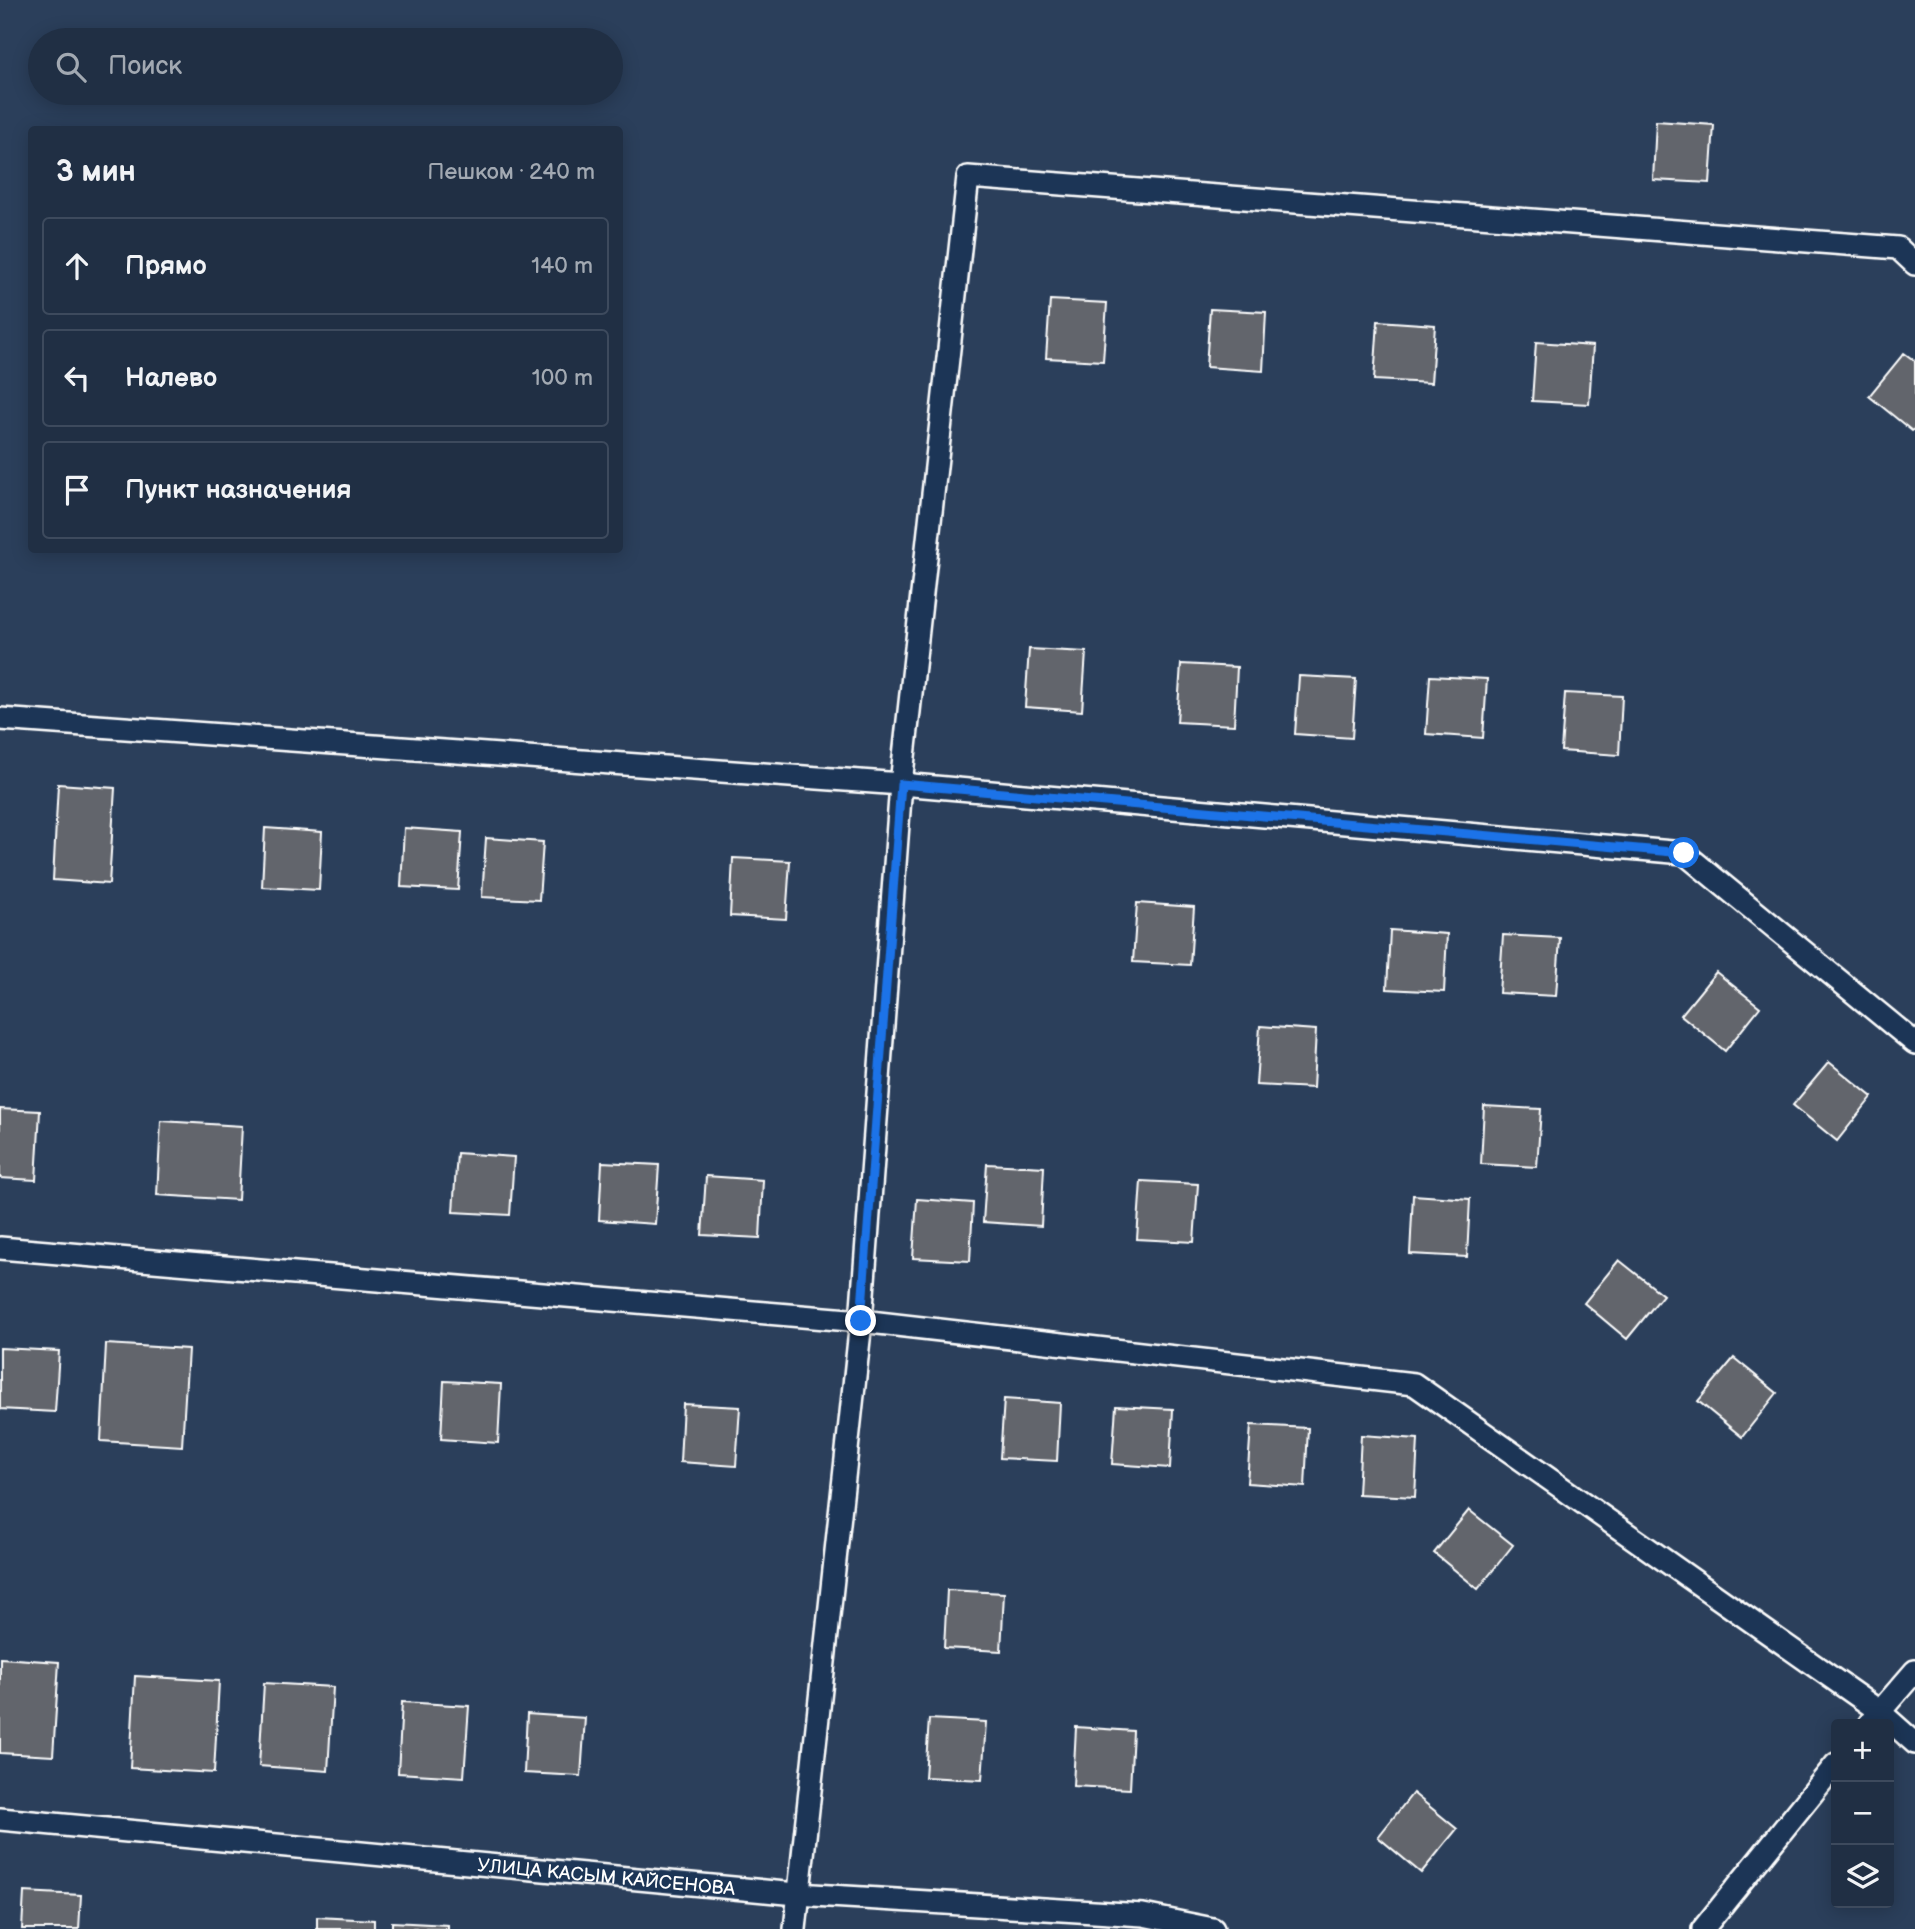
<!DOCTYPE html>
<html lang="ru">
<head>
<meta charset="utf-8">
<style>
  :root { --surface:#202f44; --page:#28374b; --text:#f1f3f6; --muted:#a2a9b2; --line:#3d4a5d }
  body { margin:0; font-family:"Balsamiq Sans",sans-serif; background:var(--page); color:var(--text) }
  .controls { position:absolute; right:21px; bottom:21px; display:grid; overflow:hidden; border-radius:7px; box-shadow:0 4px 18px #0003 }
  .controls button { width:63px; height:63px; display:grid; place-items:center; padding:0; border:0; border-bottom:2px solid var(--line); background:var(--surface); color:var(--text); font:35px sans-serif }
  .stop { position:absolute; width:21px; height:21px; margin:-16px; border:5px solid #1a73e8; border-radius:50%; background:#fff }
  .stop.end { background:#1a73e8; border-color:#fff; box-shadow:0 2px 7px #0008 }
  .list { margin:0; padding:0; list-style:none }
  h2 { display:flex; justify-content:space-between; align-items:center; height:91px; margin:0; padding:0 28px; font-size:30px }
  h2 small { font-size:23px; font-weight:400; color:var(--muted) }
  .list li { display:grid; grid-template-columns:46px 1fr auto; gap:21px; align-items:center; box-sizing:border-box; height:98px; margin:0 14px 14px; padding:0 14px; border:2px solid var(--line); border-radius:7px }
  .list b { display:block; font-size:26px; white-space:nowrap }
  .list em { font-size:23px; font-style:normal; color:var(--muted) }
  .icon { flex:none; width:38px; height:38px; fill:none; stroke:currentColor; stroke-width:2; stroke-linecap:round; stroke-linejoin:round }
  .map { position:relative; flex:none; width:1915px; height:1929px; overflow:hidden }
  .search { position:absolute; background:var(--surface); box-shadow:0 4px 18px #0003; left:28px; top:28px; width:595px; height:77px; display:flex; align-items:center; gap:18px; box-sizing:border-box; padding:0 24px; border-radius:38px; color:var(--muted); font-size:26px }
  .panel { position:absolute; background:var(--surface); box-shadow:0 4px 18px #0003; left:28px; top:126px; width:595px; height:427px; border-radius:7px }
  .map>svg:first-child { display:block }
  .building { fill:#62656c; stroke:#fff; stroke-width:2 }
  .lines { fill:none; stroke-linecap:round; stroke-linejoin:round }
  .service-casing { stroke:#fff; stroke-width:26 }
  .service { stroke:#1d3557; stroke-width:21 }
  .route { stroke:#1a73e8; stroke-width:9 }
  .labels { text-anchor:middle; stroke-width:7; stroke-linejoin:round; paint-order:stroke }
  .street-label { font-size:19px; fill:#fff; stroke:#1d3557 }
</style>
</head>
<body>
<div class="map">
<svg width="1915" height="1929" viewBox="0 0 1915 1929">
  <rect width="100%" height="100%" fill="#2b3f5b"/>
  <filter id="ink" filterUnits="userSpaceOnUse"><feTurbulence type="fractalNoise" baseFrequency=".0143" numOctaves="2"/><feDisplacementMap in="SourceGraphic" scale="14" xChannelSelector="R" yChannelSelector="G"/><feConvolveMatrix kernelMatrix="1 2 1 2 8 2 1 2 1" color-interpolation-filters="sRGB"/></filter>
  <g filter="url(#ink)">
    <g class="building">
      <polygon points="1656,121 1714,125 1710,183 1653,180"/>
      <polygon points="1050,300 1107,303 1103,361 1046,358"/>
      <polygon points="1210,309 1266,312 1263,371 1206,367"/>
      <polygon points="1378,321 1435,325 1431,383 1374,380"/>
      <polygon points="1536,342 1593,346 1589,404 1532,401"/>
      <polygon points="1904,353 1915,361 1915,428 1912,431 1869,396"/>
      <polygon points="1029,649 1086,652 1082,711 1025,707"/>
      <polygon points="1181,664 1237,667 1234,725 1177,722"/>
      <polygon points="1299,676 1356,679 1352,738 1295,734"/>
      <polygon points="1430,676 1487,679 1483,738 1426,734"/>
      <polygon points="1565,693 1622,696 1619,755 1561,751"/>
      <polygon points="58,784 115,788 109,884 53,880"/>
      <polygon points="265,828 322,832 319,890 262,887"/>
      <polygon points="404,828 462,832 458,890 401,887"/>
      <polygon points="486,838 543,842 539,900 482,897"/>
      <polygon points="733,858 790,861 786,919 730,916"/>
      <polygon points="1137,903 1194,907 1190,965 1133,962"/>
      <polygon points="1390,930 1447,934 1444,992 1387,989"/>
      <polygon points="1503,935 1560,938 1556,996 1499,993"/>
      <polygon points="1716,972 1760,1007 1725,1051 1681,1015"/>
      <polygon points="1260,1026 1316,1030 1313,1088 1256,1085"/>
      <polygon points="1829,1062 1872,1097 1837,1141 1793,1105"/>
      <polygon points="1484,1106 1541,1109 1537,1167 1481,1164"/>
      <polygon points="0,1109 40,1111 36,1180 0,1178"/>
      <polygon points="161,1121 242,1126 238,1200 157,1195"/>
      <polygon points="457,1153 514,1157 510,1215 453,1212"/>
      <polygon points="602,1162 659,1165 655,1224 599,1220"/>
      <polygon points="987,1164 1044,1167 1041,1226 983,1222"/>
      <polygon points="706,1176 763,1180 760,1238 702,1235"/>
      <polygon points="1141,1181 1198,1184 1194,1242 1137,1239"/>
      <polygon points="1413,1195 1470,1199 1467,1257 1410,1254"/>
      <polygon points="917,1199 973,1203 970,1261 913,1258"/>
      <polygon points="1619,1260 1663,1295 1627,1339 1584,1303"/>
      <polygon points="106,1344 188,1349 182,1446 101,1441"/>
      <polygon points="0,1348 59,1351 55,1412 0,1409"/>
      <polygon points="1734,1358 1777,1393 1742,1437 1698,1401"/>
      <polygon points="444,1381 501,1384 498,1443 441,1439"/>
      <polygon points="1004,1399 1060,1403 1057,1461 1000,1458"/>
      <polygon points="683,1404 740,1407 736,1466 680,1462"/>
      <polygon points="1116,1406 1173,1409 1170,1468 1112,1464"/>
      <polygon points="1251,1425 1308,1428 1305,1487 1247,1483"/>
      <polygon points="1361,1435 1418,1439 1415,1497 1358,1494"/>
      <polygon points="1469,1510 1513,1545 1478,1589 1434,1553"/>
      <polygon points="947,1590 1004,1593 1001,1651 944,1648"/>
      <polygon points="0,1658 59,1662 53,1756 0,1753"/>
      <polygon points="135,1676 219,1681 214,1773 130,1768"/>
      <polygon points="264,1683 333,1687 328,1771 259,1766"/>
      <polygon points="402,1702 469,1706 464,1777 398,1773"/>
      <polygon points="527,1714 585,1718 581,1776 524,1773"/>
      <polygon points="929,1719 986,1722 982,1780 925,1777"/>
      <polygon points="1076,1727 1133,1731 1130,1789 1073,1786"/>
      <polygon points="1413,1793 1457,1829 1421,1873 1378,1837"/>
      <polygon points="24,1892 81,1895 79,1929 22,1929"/>
      <polygon points="317,1917 374,1920 374,1929 317,1929"/>
      <polygon points="392,1922 448,1925 448,1929 392,1929"/>
    </g>
    <g class="lines">
      <defs>
        <g id="service">
          <polyline points="0,719 901,784 1684,853 1915,1043"/>
          <polyline points="0,1248 861,1321 1414,1384 1879,1711 1915,1743"/>
          <polyline points="1869,1724 1915,1671"/>
          <path id="s1" d="M 0,1819 L 797,1894 L 1143,1915 L 1213,1929"/>
          <polyline points="795,1929 861,1321 901,784 968,177 1898,248 1915,264"/>
          <polyline points="1703,1929 1836,1764"/>
        </g>
      </defs>
      <use href="#service" class="service-casing"/>
      <use href="#service" class="service"/>
    </g>
  </g>
  <g class="lines" filter="url(#ink)">
    <polyline class="route" points="861,1321 901,784 1684,853"/>
  </g>
  <g class="labels">
    <g class="street-label">
      <text dy="7" stroke="none"><textPath href="#s1" startOffset="609">УЛИЦА КАСЫМ КАЙСЕНОВА</textPath></text>
    </g>
  </g>
</svg>
<div class="controls">
<button>+</button>
<button>−</button>
<button><svg class="icon" aria-label="layers" viewBox="0 0 24 24"><path d="M12 4l9 5-9 5-9-5zM3 14l9 5 9-5"/></svg></button>
</div>
<div class="stop" style="left:1684px;top:853px"></div>
<div class="stop end" style="left:861px;top:1321px"></div>
<div class="search"><svg class="icon" aria-label="search" viewBox="0 0 24 24"><circle cx="10" cy="10" r="6"/><path d="M15 15l6 6"/></svg>Поиск</div>
<section class="panel">
<h2>3 мин<small>Пешком · 240 m</small></h2>
<ul class="list">
<li><svg class="icon" aria-label="ahead" viewBox="0 0 24 24"><path d="M12 20V5M6 11l6-6 6 6"/></svg><div><b>Прямо</b></div><em>140 m</em></li>
<li><svg class="icon" aria-label="left" viewBox="0 0 24 24"><path d="M17 20v-9H6M10 6l-5 5 5 5"/></svg><div><b>Налево</b></div><em>100 m</em></li>
<li><svg class="icon" aria-label="arrive" viewBox="0 0 24 24"><path d="M6 21V4h12l-3 4 3 4H6"/></svg><div><b>Пункт назначения</b></div></li>
</ul>
</section>
</div>
</body>
</html>
